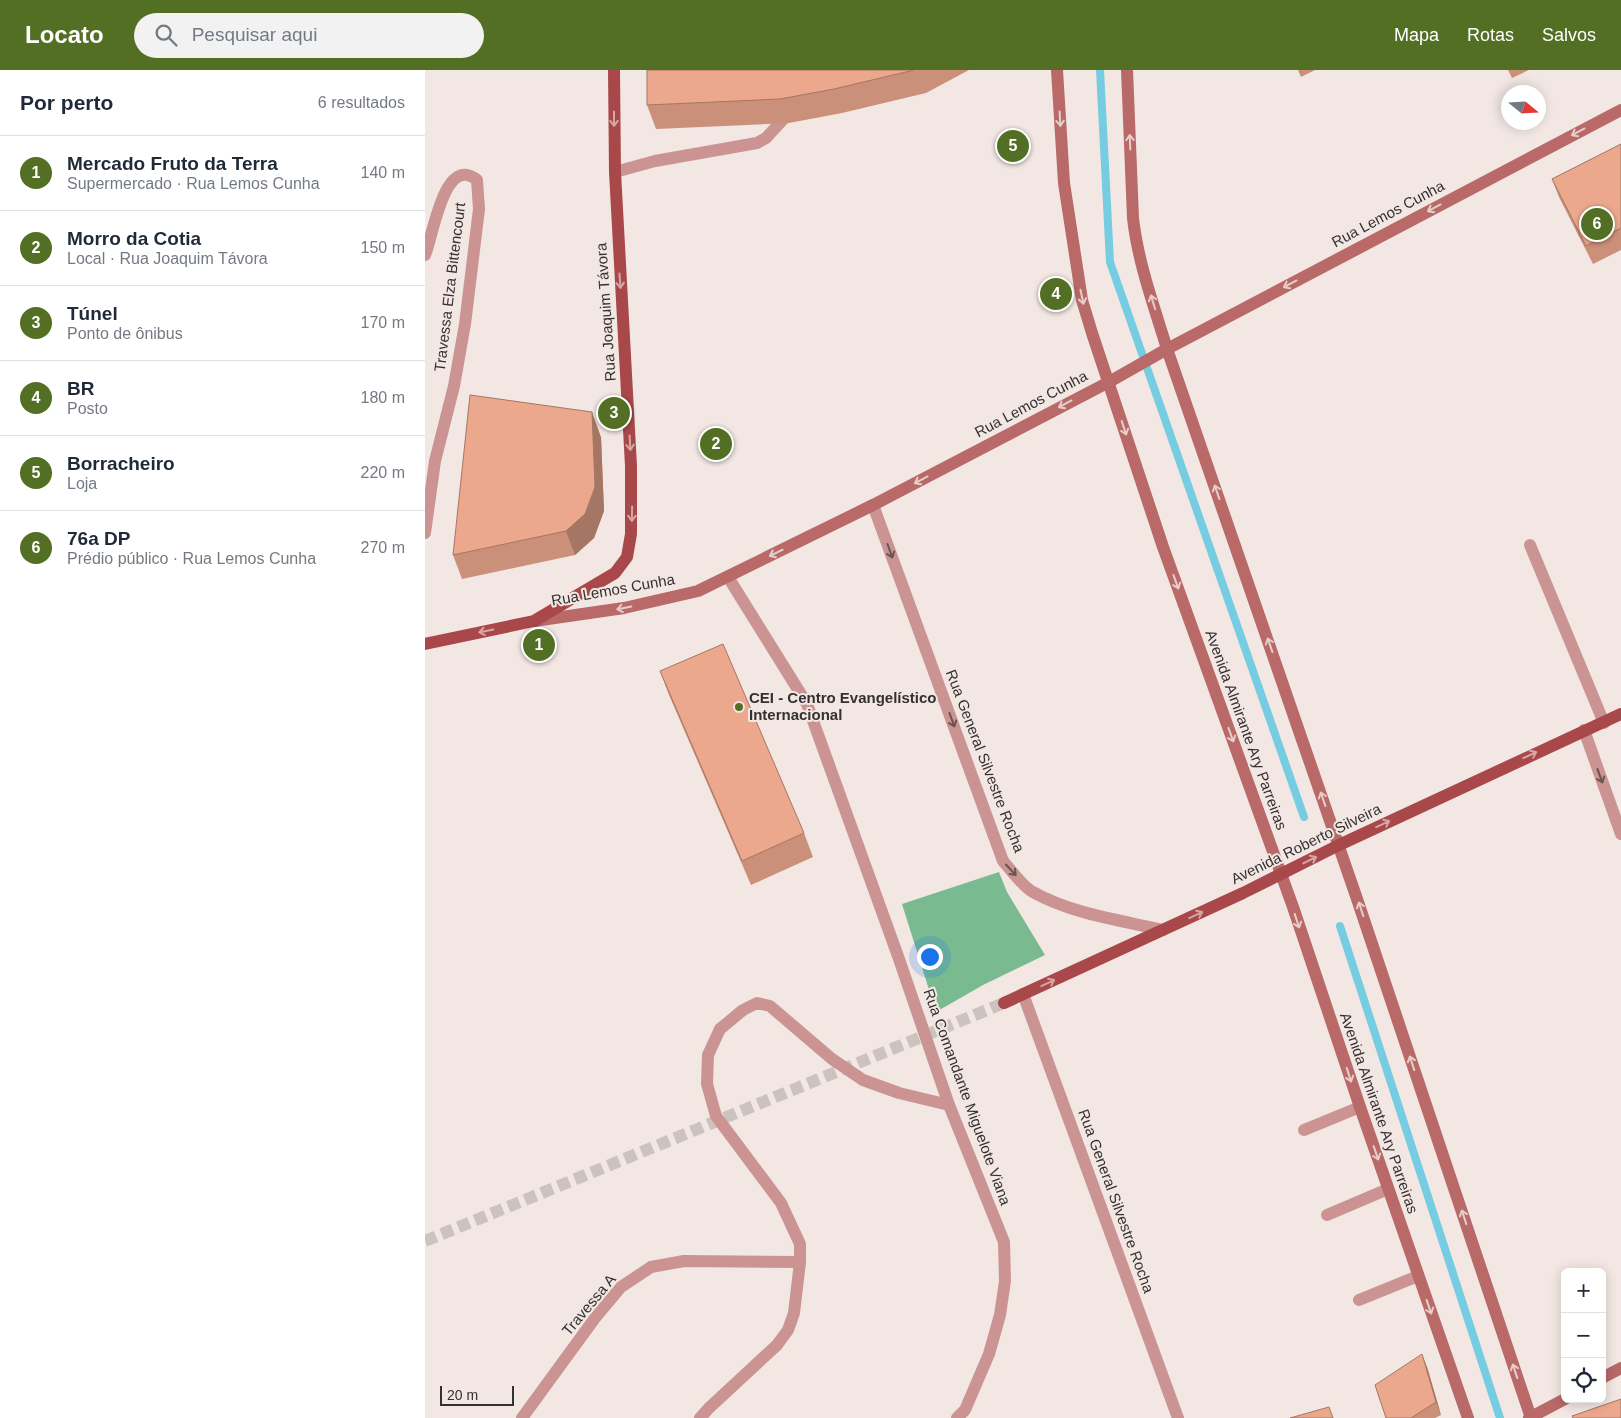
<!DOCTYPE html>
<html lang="pt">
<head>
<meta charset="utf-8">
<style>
  :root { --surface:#fff; --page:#f2f2f3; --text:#1f2937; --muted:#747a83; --line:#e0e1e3; --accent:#536f23 }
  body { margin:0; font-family:Helvetica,sans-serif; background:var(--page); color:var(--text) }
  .controls { position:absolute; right:15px; bottom:15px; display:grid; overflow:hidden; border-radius:8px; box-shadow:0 2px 12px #0003 }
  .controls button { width:45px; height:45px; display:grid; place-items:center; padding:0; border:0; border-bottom:1px solid var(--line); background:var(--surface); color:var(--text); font:25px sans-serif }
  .compass { position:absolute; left:1076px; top:15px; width:45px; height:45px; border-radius:50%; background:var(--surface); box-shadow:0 2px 12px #0003; rotate:108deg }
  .scale { position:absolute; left:15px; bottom:12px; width:74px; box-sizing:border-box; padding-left:5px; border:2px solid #353130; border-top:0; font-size:14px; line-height:18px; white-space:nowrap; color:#353130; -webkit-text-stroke:4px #f2e7e3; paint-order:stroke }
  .you { position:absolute; left:504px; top:886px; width:18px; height:18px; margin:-12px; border:4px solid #fff; border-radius:50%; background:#1a73e8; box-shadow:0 0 0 8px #1a73e833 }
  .badge { display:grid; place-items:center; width:32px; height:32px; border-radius:50%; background:var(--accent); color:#fff; font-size:16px; font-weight:700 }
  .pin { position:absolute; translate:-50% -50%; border:2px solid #fff; box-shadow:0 1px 5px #0006 }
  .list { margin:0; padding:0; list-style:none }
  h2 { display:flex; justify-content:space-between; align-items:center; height:65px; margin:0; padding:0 20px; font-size:21px }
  h2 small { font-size:16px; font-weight:400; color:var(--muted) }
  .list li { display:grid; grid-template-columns:32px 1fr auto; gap:15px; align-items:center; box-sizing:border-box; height:75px; padding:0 20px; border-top:1px solid var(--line) }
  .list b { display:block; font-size:19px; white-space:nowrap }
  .list p { margin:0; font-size:16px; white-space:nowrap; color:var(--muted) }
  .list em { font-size:16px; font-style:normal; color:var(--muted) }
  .icon { flex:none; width:28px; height:28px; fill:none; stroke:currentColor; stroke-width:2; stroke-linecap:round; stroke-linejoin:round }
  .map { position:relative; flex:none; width:1196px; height:1348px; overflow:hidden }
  header { display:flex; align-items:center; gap:30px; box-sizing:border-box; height:70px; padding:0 25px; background:var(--accent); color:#fff }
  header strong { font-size:24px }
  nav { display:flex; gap:28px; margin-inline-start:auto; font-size:18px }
  .search { width:350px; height:45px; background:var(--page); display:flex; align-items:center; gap:12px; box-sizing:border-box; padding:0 18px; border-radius:28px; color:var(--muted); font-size:19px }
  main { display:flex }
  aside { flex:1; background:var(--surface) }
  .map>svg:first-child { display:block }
  .forest { fill:#79ba91 }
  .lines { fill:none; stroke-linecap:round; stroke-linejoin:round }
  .stream { stroke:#76cce1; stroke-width:8 }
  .primary-tunnel { stroke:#ccc3bf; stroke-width:12; stroke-dasharray:12 6; stroke-linecap:butt }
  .lane { stroke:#cb9492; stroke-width:12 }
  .street { stroke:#cb9492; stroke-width:12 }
  .secondary { stroke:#b86968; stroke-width:12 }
  .primary { stroke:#a8484b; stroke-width:12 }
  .wall { fill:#cb9079 }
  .shaded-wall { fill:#a57663 }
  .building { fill:#eca88d; stroke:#a57663 }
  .oneway { stroke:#d4a7a6 }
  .oneway2 { stroke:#e6ceca }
  .oneway3 { stroke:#6a5452 }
  .poi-dot { fill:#536f23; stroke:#f2e7e3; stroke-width:2 }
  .labels { text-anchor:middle; stroke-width:4; stroke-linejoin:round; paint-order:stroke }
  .street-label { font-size:15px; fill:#353130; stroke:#f2e7e3 }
  .poi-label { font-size:15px; font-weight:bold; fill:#353130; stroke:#f2e7e3; text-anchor:start }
</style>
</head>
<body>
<header>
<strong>Locato</strong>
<div class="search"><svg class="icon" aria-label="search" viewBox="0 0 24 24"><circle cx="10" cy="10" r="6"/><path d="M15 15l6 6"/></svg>Pesquisar aqui</div>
<nav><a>Mapa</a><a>Rotas</a><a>Salvos</a></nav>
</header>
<main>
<aside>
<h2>Por perto<small>6 resultados</small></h2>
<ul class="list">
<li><span class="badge">1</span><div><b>Mercado Fruto da Terra</b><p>Supermercado · Rua Lemos Cunha</p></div><em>140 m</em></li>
<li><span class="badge">2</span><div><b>Morro da Cotia</b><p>Local · Rua Joaquim Távora</p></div><em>150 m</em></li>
<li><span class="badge">3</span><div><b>Túnel</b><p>Ponto de ônibus</p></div><em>170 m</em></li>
<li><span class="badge">4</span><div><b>BR</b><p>Posto</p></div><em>180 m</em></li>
<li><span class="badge">5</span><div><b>Borracheiro</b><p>Loja</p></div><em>220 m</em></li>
<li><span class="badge">6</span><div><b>76a DP</b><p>Prédio público · Rua Lemos Cunha</p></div><em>270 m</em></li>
</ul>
</aside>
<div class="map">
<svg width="1196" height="1348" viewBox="0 0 1196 1348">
  <rect width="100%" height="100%" fill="#f2e7e3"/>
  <polygon class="forest" points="574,802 582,822 620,885 558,915 511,942 477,834"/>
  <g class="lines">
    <g class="stream">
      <polyline points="675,0 685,192 879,747"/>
      <polyline points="915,856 1075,1348"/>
    </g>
    <polyline class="primary-tunnel" points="0,1171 579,933"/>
    <polyline class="lane" points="190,102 230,91 332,73 341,68 365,42"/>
    <g class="street">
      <path d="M 0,185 C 8,167 19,83 52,110 L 54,139 L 40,254 L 29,316 L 10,391 L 0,463"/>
      <path d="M 448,435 L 578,791 C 586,800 598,817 608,822 C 647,844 695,850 738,860"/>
      <polyline points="1105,475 1179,653"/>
      <polyline points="303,507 382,634 474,889 524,1035 579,1172 580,1211 575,1245 564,1284 540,1340 532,1348"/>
      <polyline points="1159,660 1196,764"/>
      <polyline points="598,924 753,1348"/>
      <polyline points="879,1060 935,1037"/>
      <polyline points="902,1145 963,1119"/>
      <polyline points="934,1230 993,1206"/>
      <polyline points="97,1348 170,1248 196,1217 226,1197 259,1191 375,1192"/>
      <polyline points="275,1348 284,1338 352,1275 363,1260 369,1243 375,1192 375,1174 356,1133 291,1046 282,1014 283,985 295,959 318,940 332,933 345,936 407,989 438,1010 474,1023 524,1035"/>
    </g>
    <g class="secondary">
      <polyline points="632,0 639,113 657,230 667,263 738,477 868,837 935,1037 1043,1348"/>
      <path d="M 702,0 L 708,148 C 713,193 729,236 742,279 L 931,826 L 1106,1348"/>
      <polyline points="109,551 199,538 273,521 448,435 684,312 742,279 1196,40"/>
      <polyline points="1177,1308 1196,1298"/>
      <polyline points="1104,1348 1140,1329"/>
    </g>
    <g class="primary">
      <polyline points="0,574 109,551 190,503 202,487 206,464 206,396 190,102 189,0"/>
      <polyline points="579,933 818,823 914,775 1196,644"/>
    </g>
  </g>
  <g class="wall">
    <polygon points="222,0 544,0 501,23 417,43 364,53 231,59 222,35"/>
    <polygon points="873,0 890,0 876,7"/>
    <polygon points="1083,0 1104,0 1087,8"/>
    <polygon points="1196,74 1196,180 1168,194 1134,127 1127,109"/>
    <polygon points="176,367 179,441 169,468 150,485 37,509 28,485"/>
    <polygon points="235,601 379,763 388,787 326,815 244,625"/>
    <polygon points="1002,1297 1016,1345 1010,1348 961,1348"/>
  </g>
  <g class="shaded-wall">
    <polygon points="167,342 176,367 179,441 169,468 150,485 141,461"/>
    <polygon points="997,1284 1002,1297 1016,1345 1011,1332"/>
  </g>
  <g class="building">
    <polygon points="222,0 489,0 409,19 355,29 222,35"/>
    <polygon points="1196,74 1196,158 1161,176 1127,109"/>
    <polygon points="45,325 167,342 170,417 160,444 141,461 28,485"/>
    <polygon points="298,574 379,763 317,791 235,601"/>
    <polygon points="997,1284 1011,1332 986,1348 961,1348 950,1315"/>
    <polygon points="1196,1329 1196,1348 1148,1348 1147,1346"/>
    <polygon points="904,1337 908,1348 865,1348"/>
  </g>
  <defs><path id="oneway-shaft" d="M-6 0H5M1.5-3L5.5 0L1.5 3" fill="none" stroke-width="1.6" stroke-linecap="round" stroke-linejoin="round" transform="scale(1.25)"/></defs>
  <g class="oneway">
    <use href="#oneway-shaft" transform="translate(189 49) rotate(90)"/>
    <use href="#oneway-shaft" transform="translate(195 211) rotate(86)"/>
    <use href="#oneway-shaft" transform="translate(205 373) rotate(87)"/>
    <use href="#oneway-shaft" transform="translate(207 444) rotate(91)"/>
    <use href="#oneway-shaft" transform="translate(61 561) rotate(168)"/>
    <use href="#oneway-shaft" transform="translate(1105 685) rotate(-25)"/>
    <use href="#oneway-shaft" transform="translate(958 754) rotate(-25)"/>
    <use href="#oneway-shaft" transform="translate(885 790) rotate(-27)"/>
    <use href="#oneway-shaft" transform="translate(771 845) rotate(-25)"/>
    <use href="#oneway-shaft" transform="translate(623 913) rotate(-25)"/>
  </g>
  <g class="oneway2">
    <use href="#oneway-shaft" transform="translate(635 49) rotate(87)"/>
    <use href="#oneway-shaft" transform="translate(1153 62) rotate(152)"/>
    <use href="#oneway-shaft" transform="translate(705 72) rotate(-92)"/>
    <use href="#oneway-shaft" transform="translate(1009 138) rotate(152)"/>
    <use href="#oneway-shaft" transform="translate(865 214) rotate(152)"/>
    <use href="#oneway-shaft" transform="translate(657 227) rotate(78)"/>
    <use href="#oneway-shaft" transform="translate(728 232) rotate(-107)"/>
    <use href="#oneway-shaft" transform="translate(640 334) rotate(152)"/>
    <use href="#oneway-shaft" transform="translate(699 358) rotate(72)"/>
    <use href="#oneway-shaft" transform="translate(496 410) rotate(152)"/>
    <use href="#oneway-shaft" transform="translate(792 422) rotate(-109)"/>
    <use href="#oneway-shaft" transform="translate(351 483) rotate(154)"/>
    <use href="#oneway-shaft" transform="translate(751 512) rotate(70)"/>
    <use href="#oneway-shaft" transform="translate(199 538) rotate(169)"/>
    <use href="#oneway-shaft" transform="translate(845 575) rotate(-109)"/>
    <use href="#oneway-shaft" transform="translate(806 665) rotate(70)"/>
    <use href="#oneway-shaft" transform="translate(898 729) rotate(-109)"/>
    <use href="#oneway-shaft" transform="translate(936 839) rotate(-108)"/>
    <use href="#oneway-shaft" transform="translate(872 851) rotate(72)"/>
    <use href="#oneway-shaft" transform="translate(987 993) rotate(-108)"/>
    <use href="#oneway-shaft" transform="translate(924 1005) rotate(72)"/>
    <use href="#oneway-shaft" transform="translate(951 1083) rotate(71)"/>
    <use href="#oneway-shaft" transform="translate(1039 1147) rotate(-108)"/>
    <use href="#oneway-shaft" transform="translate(1004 1237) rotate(71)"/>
    <use href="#oneway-shaft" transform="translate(1090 1301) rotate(-108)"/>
  </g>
  <g class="oneway3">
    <use href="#oneway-shaft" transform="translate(465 481) rotate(70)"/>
    <use href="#oneway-shaft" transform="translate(527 650) rotate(70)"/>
    <use href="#oneway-shaft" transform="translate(1175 706) rotate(70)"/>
    <use href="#oneway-shaft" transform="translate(586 800) rotate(47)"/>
  </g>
  <circle class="poi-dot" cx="314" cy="637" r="5"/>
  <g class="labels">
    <g class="street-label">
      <text transform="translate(963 144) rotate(-28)" y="5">Rua Lemos Cunha</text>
      <text transform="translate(25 217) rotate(-83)" y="5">Travessa Elza Bittencourt</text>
      <text transform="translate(181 242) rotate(-94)" y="5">Rua Joaquim Távora</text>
      <text transform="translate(606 334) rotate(-28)" y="5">Rua Lemos Cunha</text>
      <text transform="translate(188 520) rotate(-10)" y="5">Rua Lemos Cunha</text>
      <text transform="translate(821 660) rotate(70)" y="5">Avenida Almirante Ary Parreiras</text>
      <text transform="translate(560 691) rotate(69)" y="5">Rua General Silvestre Rocha</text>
      <text transform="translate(881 774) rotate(-26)" y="5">Avenida Roberto Silveira</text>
      <text transform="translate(542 1027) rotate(70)" y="5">Rua Comandante Miguelote Viana</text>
      <text transform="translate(954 1043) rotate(71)" y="5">Avenida Almirante Ary Parreiras</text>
      <text transform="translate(691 1131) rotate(70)" y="5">Rua General Silvestre Rocha</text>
      <text transform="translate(164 1235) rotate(-50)" y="5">Travessa A</text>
    </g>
    <g class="poi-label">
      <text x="324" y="633">CEI - Centro Evangelístico<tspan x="324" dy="17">Internacional</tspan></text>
    </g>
  </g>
</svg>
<div class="controls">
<button>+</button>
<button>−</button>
<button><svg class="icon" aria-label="locate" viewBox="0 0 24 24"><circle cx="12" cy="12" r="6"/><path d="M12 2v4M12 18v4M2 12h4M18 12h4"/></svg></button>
</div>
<svg class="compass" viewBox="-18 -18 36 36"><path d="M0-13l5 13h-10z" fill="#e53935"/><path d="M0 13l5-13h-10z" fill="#747a83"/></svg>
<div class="scale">20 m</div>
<div class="you"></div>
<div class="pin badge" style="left:114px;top:575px">1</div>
<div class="pin badge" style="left:291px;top:374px">2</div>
<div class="pin badge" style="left:189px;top:343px">3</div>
<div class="pin badge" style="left:631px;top:224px">4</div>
<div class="pin badge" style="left:588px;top:76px">5</div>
<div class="pin badge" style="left:1172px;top:154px">6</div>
</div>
</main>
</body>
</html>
